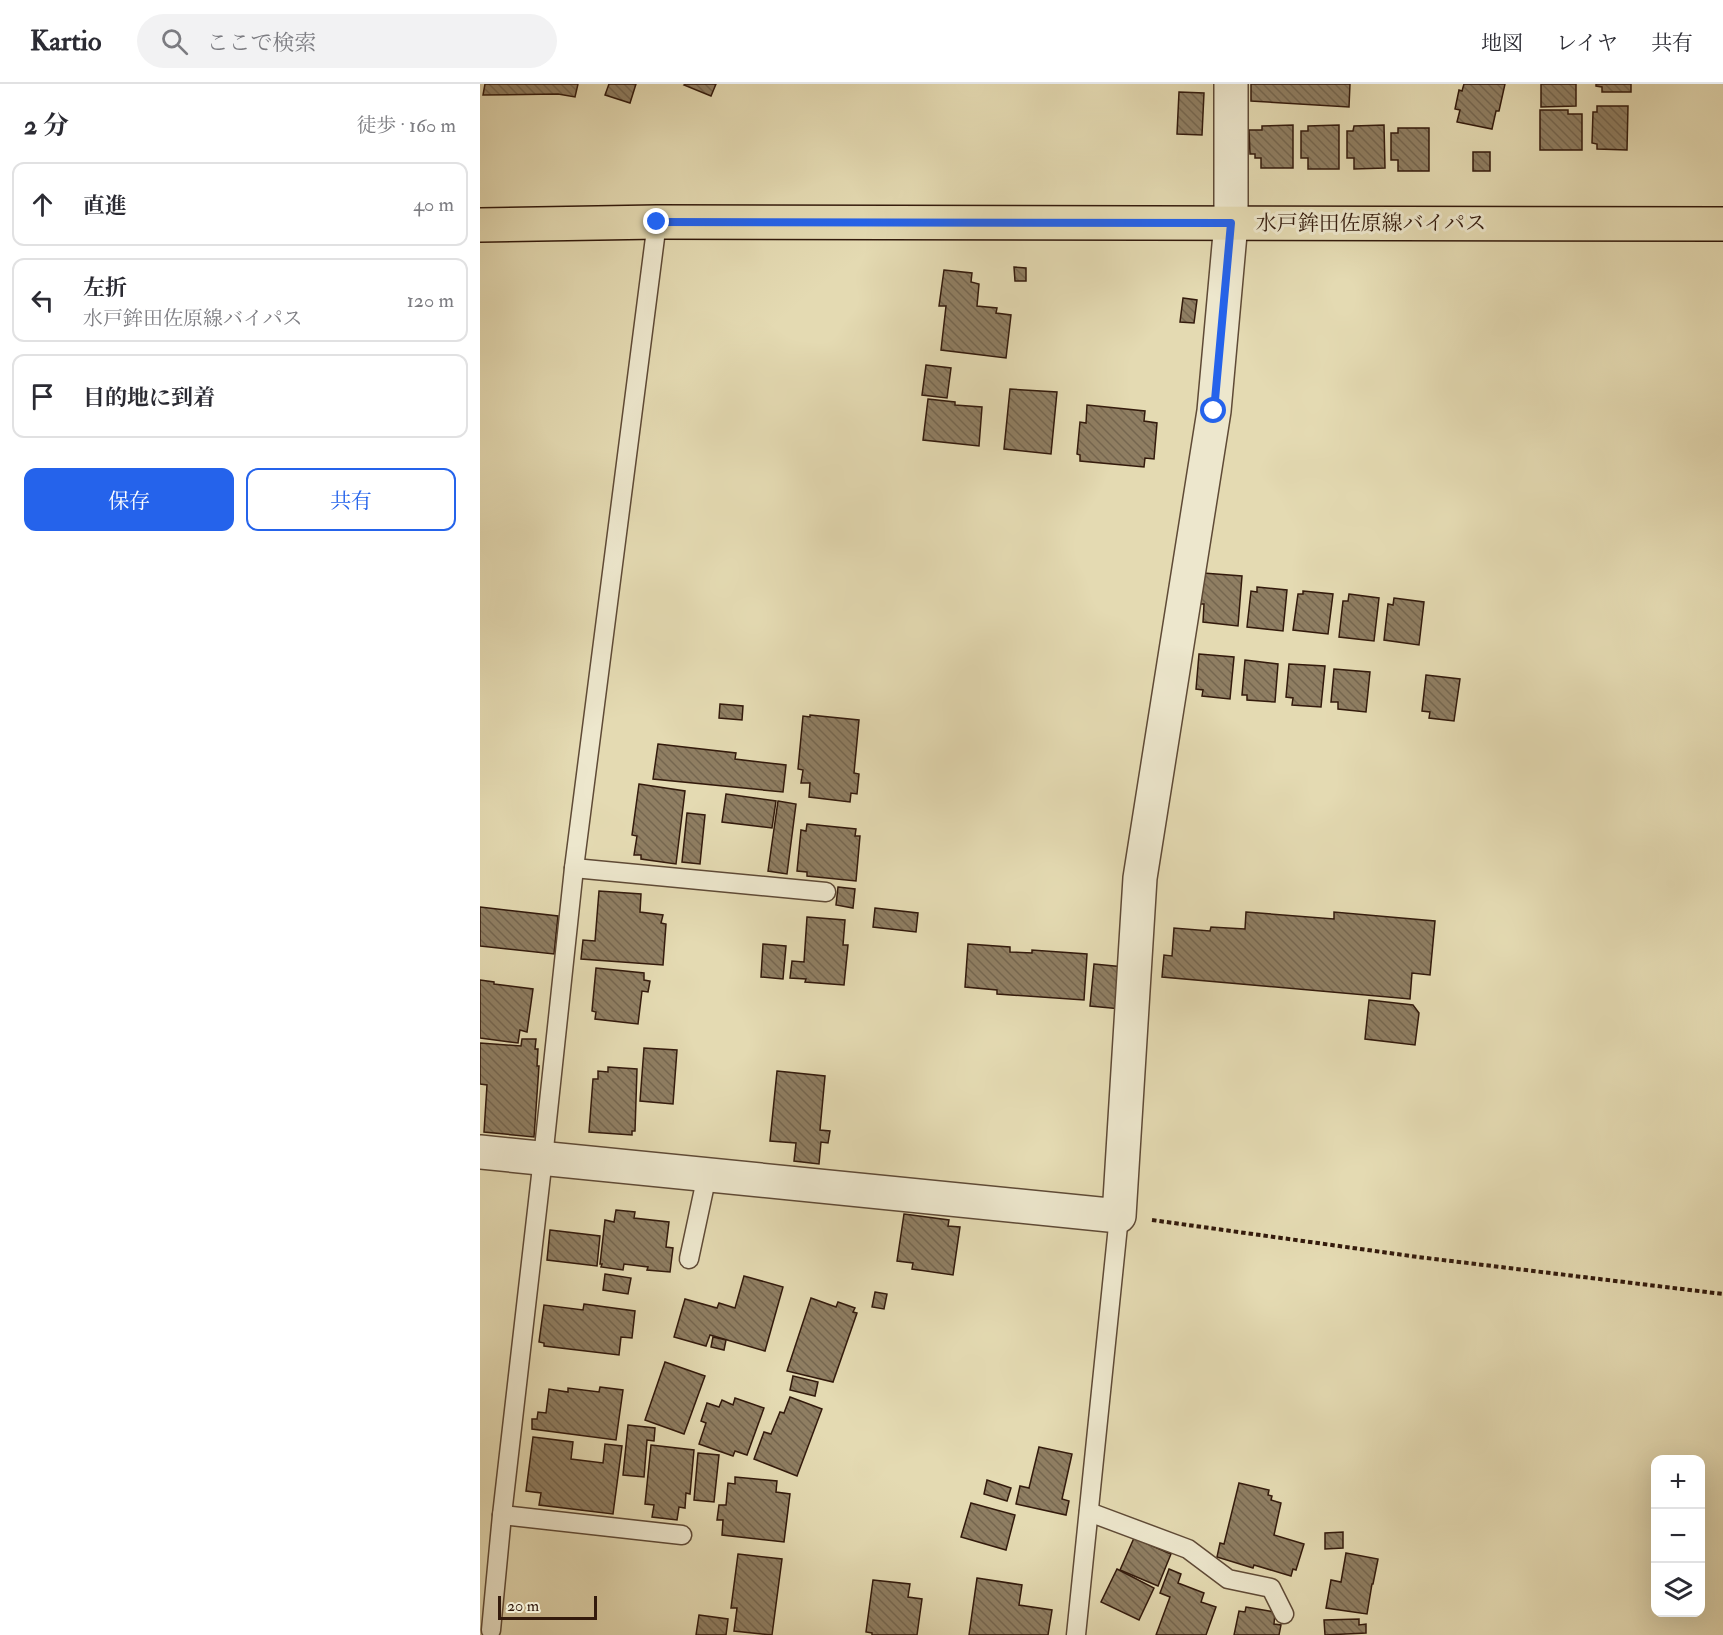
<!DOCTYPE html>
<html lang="ja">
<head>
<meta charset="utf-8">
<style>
  :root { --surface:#fff; --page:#f2f2f3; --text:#2b2b33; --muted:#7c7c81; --line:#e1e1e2; --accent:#2563eb }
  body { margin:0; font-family:"IM FELL Double Pica","Noto Serif JP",serif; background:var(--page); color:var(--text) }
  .controls { position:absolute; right:18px; bottom:18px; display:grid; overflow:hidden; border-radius:12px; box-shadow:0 6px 24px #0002 }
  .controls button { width:54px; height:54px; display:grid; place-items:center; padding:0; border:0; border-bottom:2px solid var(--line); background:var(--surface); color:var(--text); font:30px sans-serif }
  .scale { position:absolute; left:18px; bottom:15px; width:99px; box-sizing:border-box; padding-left:6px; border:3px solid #331a0c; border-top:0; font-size:16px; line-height:21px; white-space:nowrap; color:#331a0c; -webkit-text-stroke:4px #ede7cd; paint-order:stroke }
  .stop { position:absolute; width:18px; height:18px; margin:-14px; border:4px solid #2563eb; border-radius:50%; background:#fff }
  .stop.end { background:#2563eb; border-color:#fff; box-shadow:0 2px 6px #0008 }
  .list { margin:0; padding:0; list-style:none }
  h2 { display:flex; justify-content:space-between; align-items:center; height:78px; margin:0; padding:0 24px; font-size:26px }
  h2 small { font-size:20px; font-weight:400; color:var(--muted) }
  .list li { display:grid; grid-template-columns:39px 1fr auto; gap:18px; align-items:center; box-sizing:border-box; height:84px; margin:0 12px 12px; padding:0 12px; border:2px solid var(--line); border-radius:12px }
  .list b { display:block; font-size:22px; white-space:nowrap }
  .list p { margin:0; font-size:20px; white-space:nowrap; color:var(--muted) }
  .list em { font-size:20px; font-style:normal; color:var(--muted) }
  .actions { display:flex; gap:12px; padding:18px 24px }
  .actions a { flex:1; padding:14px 0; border:2px solid var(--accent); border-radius:12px; text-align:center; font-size:21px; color:var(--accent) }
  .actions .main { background:var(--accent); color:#fff }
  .icon { flex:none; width:33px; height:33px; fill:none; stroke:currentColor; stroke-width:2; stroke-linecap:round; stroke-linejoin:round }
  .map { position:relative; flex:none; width:1243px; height:1551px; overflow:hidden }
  header { display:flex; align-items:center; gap:36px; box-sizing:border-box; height:84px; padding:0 30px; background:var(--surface); border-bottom:2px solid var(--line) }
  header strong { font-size:28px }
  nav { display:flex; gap:33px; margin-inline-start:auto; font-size:21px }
  .search { width:420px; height:54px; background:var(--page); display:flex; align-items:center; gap:15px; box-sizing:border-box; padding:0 21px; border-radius:33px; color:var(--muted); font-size:22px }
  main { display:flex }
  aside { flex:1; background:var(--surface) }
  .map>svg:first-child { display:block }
  .building { fill:url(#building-back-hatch); stroke:#331a0c; stroke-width:1.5 }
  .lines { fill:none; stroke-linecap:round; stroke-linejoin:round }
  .service-casing { stroke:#5f4a36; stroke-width:21 }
  .minor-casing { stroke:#5f4a36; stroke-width:36 }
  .primary-casing { stroke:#331a0c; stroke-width:36 }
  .path { stroke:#331a0c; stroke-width:4; stroke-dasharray:4.5 3; stroke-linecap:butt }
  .service { stroke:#ede7cd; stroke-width:18 }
  .minor { stroke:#ede7cd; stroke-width:33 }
  .primary { stroke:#e4dab2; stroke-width:33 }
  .route { stroke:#2563eb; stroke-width:8 }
  .labels { text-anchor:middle; stroke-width:6; stroke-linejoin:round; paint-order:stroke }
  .street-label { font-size:21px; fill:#331a0c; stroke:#ede7cd }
</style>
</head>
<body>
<header>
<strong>Kartio</strong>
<div class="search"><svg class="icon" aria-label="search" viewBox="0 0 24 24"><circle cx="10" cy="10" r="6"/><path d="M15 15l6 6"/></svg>ここで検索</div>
<nav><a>地図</a><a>レイヤ</a><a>共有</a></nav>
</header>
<main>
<aside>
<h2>2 分<small>徒歩 · 160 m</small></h2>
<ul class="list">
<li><svg class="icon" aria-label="ahead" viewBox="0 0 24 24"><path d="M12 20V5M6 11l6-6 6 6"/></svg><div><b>直進</b></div><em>40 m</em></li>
<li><svg class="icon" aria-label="left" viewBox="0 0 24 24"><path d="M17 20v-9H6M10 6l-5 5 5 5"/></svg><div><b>左折</b><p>水戸鉾田佐原線バイパス</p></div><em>120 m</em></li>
<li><svg class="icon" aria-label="arrive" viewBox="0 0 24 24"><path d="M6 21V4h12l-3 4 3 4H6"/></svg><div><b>目的地に到着</b></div></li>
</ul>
<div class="actions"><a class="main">保存</a><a>共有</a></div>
</aside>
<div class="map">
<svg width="1243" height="1551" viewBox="0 0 1243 1551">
  <defs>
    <pattern id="building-back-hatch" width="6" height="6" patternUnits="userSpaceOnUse" patternTransform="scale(1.5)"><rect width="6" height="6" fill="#8f7e62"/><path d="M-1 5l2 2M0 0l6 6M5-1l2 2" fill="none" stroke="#75664f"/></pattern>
  </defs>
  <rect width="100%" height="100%" fill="#e4dab2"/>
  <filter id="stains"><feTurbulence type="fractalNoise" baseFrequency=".00333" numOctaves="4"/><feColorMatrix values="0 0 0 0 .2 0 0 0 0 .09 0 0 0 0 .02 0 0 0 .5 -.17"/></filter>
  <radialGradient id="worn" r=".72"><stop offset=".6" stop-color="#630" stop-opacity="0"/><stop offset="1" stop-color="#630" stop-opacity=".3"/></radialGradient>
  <g class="building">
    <polygon points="5,0 98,0 95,13 78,10 3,11"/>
    <polygon points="129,0 156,0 150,19 125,11"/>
    <polygon points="205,0 236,0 231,12 204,1"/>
    <polygon points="771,0 870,0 869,23 771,17"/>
    <polygon points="984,0 1025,0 1019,27 1016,27 1012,45 977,38 980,26 975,25 979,6 982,7"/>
    <polygon points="1061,0 1096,0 1096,22 1061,23"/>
    <polygon points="1116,0 1151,0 1151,8 1122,8 1122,3 1116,2"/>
    <polygon points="699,8 724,9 722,51 697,50"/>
    <polygon points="1117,22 1148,22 1147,66 1117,65 1117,60 1112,59 1113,28 1117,28"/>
    <polygon points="1060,26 1088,26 1088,30 1102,30 1102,66 1060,66"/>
    <polygon points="813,41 813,84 781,84 781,74 775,74 775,70 770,70 769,46 782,46 782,42"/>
    <polygon points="859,41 859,85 828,85 828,74 821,74 821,47 828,47 828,42"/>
    <polygon points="904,41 905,84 874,85 874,74 867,74 867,47 873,47 874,42"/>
    <polygon points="918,44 949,44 949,87 918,87 918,76 911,76 911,49 918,49"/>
    <rect x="993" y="68" width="17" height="19"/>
    <polygon points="534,183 546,184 546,197 535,197"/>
    <polygon points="464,186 492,189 491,198 499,200 497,222 517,224 516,229 531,231 526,274 461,266 466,222 459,222"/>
    <polygon points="703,214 717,216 714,239 700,238"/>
    <polygon points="446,281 471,284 467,314 442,311"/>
    <polygon points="530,305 577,308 571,370 524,365"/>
    <polygon points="448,315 475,318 475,321 502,323 499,362 443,356"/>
    <polygon points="607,321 665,327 664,337 677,339 674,375 665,374 664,383 600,377 600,371 597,370 600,338 606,339"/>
    <polygon points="723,489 762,492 758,542 723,538 724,520 720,520"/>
    <polygon points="777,503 807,506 803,547 767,543 771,507 777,508"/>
    <polygon points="823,507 853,510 848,550 813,546 818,510 823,510"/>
    <polygon points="869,510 899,514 894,557 859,553 863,517 868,517"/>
    <polygon points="914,514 944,518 939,561 904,556 908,520 913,521"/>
    <polygon points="719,570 754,573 750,615 722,612 723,606 716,605"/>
    <polygon points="765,576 798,580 795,618 767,616 767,611 762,611"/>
    <polygon points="809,580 845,582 841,623 812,621 813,614 806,613"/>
    <polygon points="854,585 890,588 886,628 858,625 858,618 851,618"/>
    <polygon points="946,591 980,595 974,637 949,634 950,628 942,627"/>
    <polygon points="240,620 263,622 262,636 239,634"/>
    <polygon points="330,631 379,636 374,689 379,690 377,710 371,709 370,718 329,713 330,699 321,699 323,686 318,685 323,632 330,633"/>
    <polygon points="178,660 256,669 255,675 306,681 303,708 173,695"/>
    <polygon points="159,700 205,707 196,780 161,775 161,771 154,771 157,752 152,751"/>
    <polygon points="246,710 296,717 292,744 242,738"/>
    <polygon points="298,717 316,720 307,790 288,787"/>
    <polygon points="207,729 225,731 220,780 202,778"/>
    <polygon points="327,740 376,745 375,752 380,752 376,797 327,792 327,788 317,787 321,746 326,747"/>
    <polygon points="358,803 375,805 373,824 356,821"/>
    <polygon points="119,807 161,810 160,828 183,831 181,839 186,840 183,881 101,875 103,856 115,857"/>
    <polygon points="0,823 78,832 74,870 0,862"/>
    <polygon points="395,824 438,829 436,848 393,843"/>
    <polygon points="766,828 854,835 854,828 955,837 950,891 932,889 930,915 682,893 684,871 692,872 694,844 730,847 731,843 765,845"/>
    <polygon points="327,833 365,836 363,861 368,861 364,901 325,898 326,895 310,894 312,877 324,878"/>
    <polygon points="283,860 306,862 303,895 281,893"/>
    <polygon points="488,860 530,863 530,868 552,869 552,866 607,870 604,916 517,910 517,906 485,903"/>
    <polygon points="614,880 644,883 641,925 610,922"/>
    <polygon points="116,884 164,889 164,896 170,897 168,908 162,907 158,940 115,935 116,928 112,927"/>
    <polygon points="0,896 14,898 14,900 53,905 47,948 40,946 38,959 0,954"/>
    <polygon points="889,916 933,921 939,929 935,961 885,955"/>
    <polygon points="42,955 56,955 55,965 58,965 57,982 59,982 54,1053 4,1048 7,1001 0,1000 0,959 41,962"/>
    <polygon points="164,964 197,966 193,1020 160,1017"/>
    <polygon points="128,983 157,985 155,1047 152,1047 152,1051 109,1048 113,995 118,995 118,987 128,988"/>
    <polygon points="297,987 345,992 340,1046 350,1047 348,1059 341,1058 339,1080 314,1077 316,1059 290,1057"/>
    <polygon points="136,1126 155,1128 154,1134 189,1138 186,1163 193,1164 190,1188 167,1186 168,1183 144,1180 143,1186 121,1183 122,1180 120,1180 125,1136 134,1138"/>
    <polygon points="424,1130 469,1136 468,1142 480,1143 473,1191 432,1185 433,1179 417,1177"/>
    <polygon points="70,1146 120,1152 117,1182 67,1176"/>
    <polygon points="125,1190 151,1194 148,1210 123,1206"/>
    <polygon points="264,1192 303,1203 285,1267 230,1251 226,1262 194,1253 205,1215 237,1224 239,1219 255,1224"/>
    <polygon points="395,1208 407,1210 404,1225 392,1223"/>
    <polygon points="331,1214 356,1223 358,1218 375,1224 373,1228 377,1229 353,1298 307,1287"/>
    <polygon points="104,1220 155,1227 152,1254 141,1253 139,1271 64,1262 64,1259 59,1258 64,1221 103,1226"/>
    <polygon points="233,1253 246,1256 244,1266 231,1263"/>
    <polygon points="185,1278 225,1292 204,1350 165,1336"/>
    <polygon points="313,1292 338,1298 335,1312 310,1306"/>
    <polygon points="120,1303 143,1306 136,1356 52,1345 52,1335 57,1335 58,1328 66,1329 69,1305 88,1308 88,1304 119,1308"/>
    <polygon points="310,1313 342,1325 317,1392 274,1375 284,1348 291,1350 300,1328 304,1329"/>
    <polygon points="255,1314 284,1324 267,1371 255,1367 253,1372 219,1360 226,1339 221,1337 227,1319 239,1323 242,1316 253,1321"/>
    <polygon points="148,1341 175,1344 174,1357 167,1356 164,1393 143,1391"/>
    <polygon points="53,1353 93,1358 91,1375 123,1379 125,1360 142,1362 133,1430 59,1421 61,1409 46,1407"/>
    <polygon points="171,1361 214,1366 210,1410 206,1409 205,1424 199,1423 197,1436 172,1433 174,1421 165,1420"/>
    <polygon points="559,1363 592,1370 582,1415 589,1417 586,1431 536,1420 540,1402 549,1404"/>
    <polygon points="218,1369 239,1371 234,1418 214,1416"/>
    <polygon points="255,1393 297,1397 296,1408 310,1410 304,1458 242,1451 243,1436 237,1436 239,1421 246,1421 248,1399 255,1400"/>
    <polygon points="507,1396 531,1404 527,1417 504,1410"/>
    <polygon points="759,1399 789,1406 788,1411 792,1412 791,1416 801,1419 794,1451 824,1460 816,1486 813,1485 811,1492 774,1481 773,1484 737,1473 740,1459 744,1460"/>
    <polygon points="491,1419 535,1431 526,1466 481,1453"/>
    <polygon points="863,1448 863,1464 845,1465 845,1449"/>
    <polygon points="654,1454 691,1470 678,1502 640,1486"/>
    <polygon points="866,1469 898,1475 893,1500 892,1500 887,1530 846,1524 851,1496 861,1498"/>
    <polygon points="258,1470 302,1475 292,1551 254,1547 257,1524 251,1524"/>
    <polygon points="637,1485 674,1504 659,1536 621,1518"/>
    <polygon points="689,1485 701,1490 698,1499 724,1509 721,1518 736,1523 726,1551 676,1551 690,1513 680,1509"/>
    <polygon points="497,1494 542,1501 539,1521 572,1526 568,1551 489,1551"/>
    <polygon points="393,1496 430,1500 428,1513 442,1515 437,1551 392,1551 392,1549 386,1548"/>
    <polygon points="766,1523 795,1528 794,1540 801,1541 799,1551 754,1551 759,1527 765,1528"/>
    <polygon points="219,1531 248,1535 246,1551 216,1551"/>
    <polygon points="879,1535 879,1541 886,1540 886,1549 845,1551 844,1536"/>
  </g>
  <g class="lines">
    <defs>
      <g id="service">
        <polyline points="94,784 346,808"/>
        <polyline points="209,1175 227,1091"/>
        <polyline points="609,1428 708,1465 748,1495 791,1504 804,1530"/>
        <polyline points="22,1431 202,1451"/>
        <polyline points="11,1546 22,1431 63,1074 94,784 177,138"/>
        <polyline points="596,1551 639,1132"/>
      </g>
      <polyline id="minor" points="0,1068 639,1132 660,794 734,327 751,139 751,0"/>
      <polyline id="primary" points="0,141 177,138 1243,140"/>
    </defs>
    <use href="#service" class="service-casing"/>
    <use href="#minor" class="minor-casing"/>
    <use href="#primary" class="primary-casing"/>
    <polyline class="path" points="672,1136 938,1173 1243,1210"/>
    <use href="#service" class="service"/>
    <use href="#minor" class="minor"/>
    <use href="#primary" class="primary"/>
  </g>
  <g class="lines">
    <polyline class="route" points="177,138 751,139 734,327"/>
  </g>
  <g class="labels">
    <g class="street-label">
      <text x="891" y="146">水戸鉾田佐原線バイパス</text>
    </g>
  </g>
  <rect width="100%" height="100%" filter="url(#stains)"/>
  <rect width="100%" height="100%" fill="url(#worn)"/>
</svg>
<div class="controls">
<button>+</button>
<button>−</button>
<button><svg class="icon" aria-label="layers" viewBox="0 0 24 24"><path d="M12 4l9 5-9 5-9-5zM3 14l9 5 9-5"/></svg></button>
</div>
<div class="scale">20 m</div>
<div class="stop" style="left:734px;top:327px"></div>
<div class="stop end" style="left:177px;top:138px"></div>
</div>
</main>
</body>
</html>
